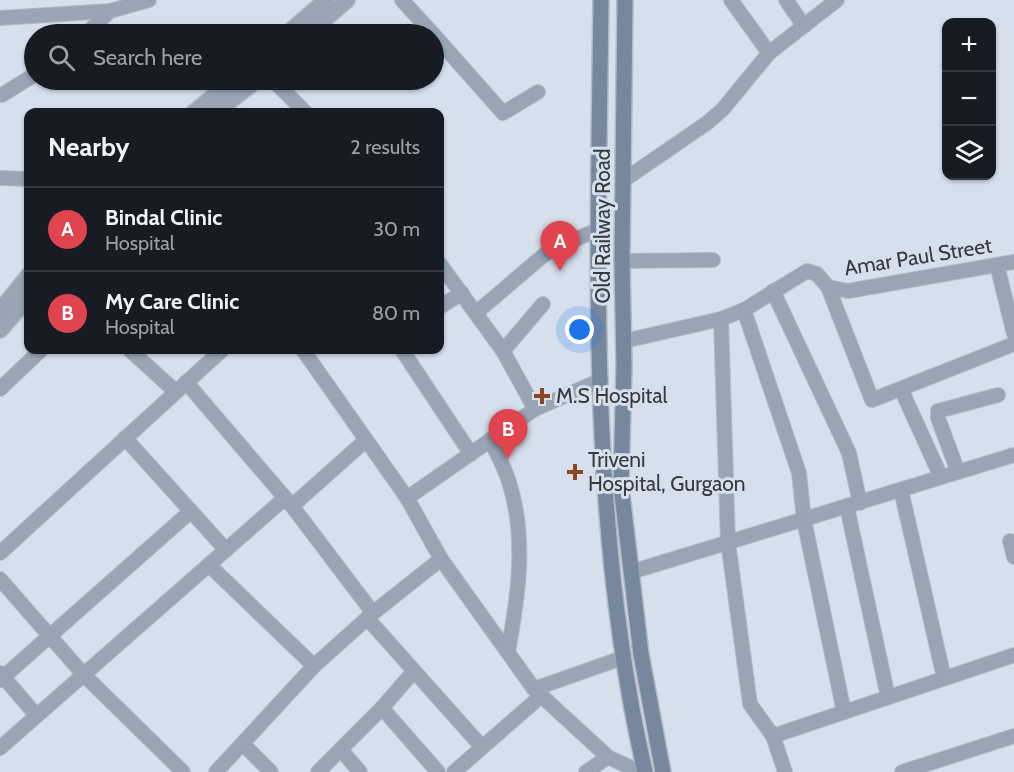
<!DOCTYPE html>
<html lang="en">
<head>
<meta charset="utf-8">
<style>
  :root { --surface:#171b24; --page:#242831; --text:#f1f3f6; --muted:#9ea1a6; --line:#363941; --accent:#c4a498 }
  body { margin:0; font-family:Cabin,sans-serif; background:var(--page); color:var(--text) }
  .controls { position:absolute; right:18px; top:18px; display:grid; overflow:hidden; border-radius:12px; box-shadow:0 2px 4px #0004 }
  .controls button { width:54px; height:54px; display:grid; place-items:center; padding:0; border:0; border-bottom:2px solid var(--line); background:var(--surface); color:var(--text); font:30px sans-serif }
  .you { position:absolute; left:580px; top:330px; width:21px; height:21px; margin:-15px; border:4px solid #fff; border-radius:50%; background:#1a73e8; box-shadow:0 0 0 9px #1a73e833 }
  .badge { display:grid; place-items:center; width:39px; height:39px; border-radius:50%; background:var(--accent); color:#fff; font-size:20px; font-weight:700 }
  .pin { position:absolute; translate:-50% -50px; filter:drop-shadow(0 2px 3px #0008) }
  .pin::after { content:''; position:absolute; top:32px; width:21px; height:18px; background:inherit; clip-path:polygon(0 0,100% 0,50% 100%) }
  .list { margin:0; padding:0; list-style:none }
  h2 { display:flex; justify-content:space-between; align-items:center; height:78px; margin:0; padding:0 24px; font-size:26px }
  h2 small { font-size:20px; font-weight:400; color:var(--muted) }
  .list li { display:grid; grid-template-columns:39px 1fr auto; gap:18px; align-items:center; box-sizing:border-box; height:84px; padding:0 24px; border-top:2px solid var(--line) }
  .list b { display:block; font-size:22px; white-space:nowrap }
  .list p { margin:0; font-size:20px; white-space:nowrap; color:var(--muted) }
  .list em { font-size:20px; font-style:normal; color:var(--muted) }
  .icon { flex:none; width:33px; height:33px; fill:none; stroke:currentColor; stroke-width:2; stroke-linecap:round; stroke-linejoin:round }
  .map { position:relative; flex:none; width:1014px; height:772px; overflow:hidden }
  .search { position:absolute; background:var(--surface); box-shadow:0 2px 4px #0004; left:24px; top:24px; width:420px; height:66px; display:flex; align-items:center; gap:15px; box-sizing:border-box; padding:0 21px; border-radius:33px; color:var(--muted); font-size:22px }
  .panel { position:absolute; background:var(--surface); box-shadow:0 2px 4px #0004; left:24px; top:108px; width:420px; height:246px; border-radius:12px }
  .map>svg:first-child { display:block }
  .lines { fill:none; stroke-linecap:round; stroke-linejoin:round }
  .minor-casing { stroke:#b3bbc7; stroke-width:16 }
  .tertiary-casing { stroke:#b3bbc7; stroke-width:18 }
  .secondary-casing { stroke:#b3bbc7; stroke-width:18 }
  .minor { stroke:#99a4b4; stroke-width:14 }
  .tertiary { stroke:#99a4b4; stroke-width:15 }
  .secondary { stroke:#77879e; stroke-width:15 }
  .poi-dot { fill:#8c4424; stroke:#d6e0ed; stroke-width:2 }
  .labels { text-anchor:middle; stroke-width:6; stroke-linejoin:round; paint-order:stroke }
  .street-label { font-size:21px; fill:#363a3f; stroke:#d6e0ed }
  .poi-label { font-size:21px; fill:#363a3f; stroke:#d6e0ed; text-anchor:start }
</style>
</head>
<body>
<div class="map">
<svg width="1014" height="772" viewBox="0 0 1014 772">
  <rect width="100%" height="100%" fill="#d6e0ed"/>
  <g class="lines">
    <defs>
      <g id="minor">
        <polyline points="402,0 433,34"/>
        <polyline points="731,0 769,53"/>
        <polyline points="786,0 804,26"/>
        <polyline points="0,18 110,11 149,0"/>
        <polyline points="86,34 110,11"/>
        <polyline points="434,35 503,113 538,92"/>
        <polyline points="273,80 305,112"/>
        <polyline points="2,95 34,75"/>
        <polyline points="0,178 28,179"/>
        <polyline points="624,180 707,123 723,109 769,53 837,0"/>
        <polyline points="622,261 713,260"/>
        <polyline points="440,264 503,351 535,409"/>
        <polyline points="997,265 1014,334"/>
        <polyline points="828,287 848,291 1014,262"/>
        <polyline points="773,291 849,453 860,503"/>
        <polyline points="440,307 462,293"/>
        <polyline points="744,310 799,473 804,520 844,712"/>
        <polyline points="477,312 551,249 598,230"/>
        <polyline points="721,319 728,542 750,704 773,736 785,772"/>
        <polyline points="624,341 721,319 744,310 807,271 817,274 828,287 872,400 1014,344"/>
        <polyline points="130,350 176,392"/>
        <polyline points="303,350 407,498 441,559 534,689 608,757 640,772"/>
        <polyline points="402,350 471,454"/>
        <polyline points="503,351 543,304"/>
        <polyline points="186,382 292,506 373,613"/>
        <polyline points="0,389 41,350"/>
        <polyline points="901,389 941,477"/>
        <polyline points="125,438 226,550"/>
        <path d="M 490,440 C 497,454 505,468 509,482 C 527,538 518,597 508,652"/>
        <polyline points="958,472 938,418 938,411 998,395"/>
        <polyline points="901,490 944,678"/>
        <polyline points="407,498 535,409 601,380"/>
        <polyline points="292,506 366,440"/>
        <polyline points="847,507 888,697"/>
        <polyline points="1010,541 1014,557"/>
        <polyline points="0,553 222,350"/>
        <polyline points="209,565 314,666"/>
        <polyline points="631,572 1014,455"/>
        <polyline points="0,579 83,674 183,772"/>
        <polyline points="367,618 482,747"/>
        <polyline points="0,673 36,715"/>
        <polyline points="0,680 191,511"/>
        <polyline points="534,689 622,658"/>
        <polyline points="382,708 438,772"/>
        <polyline points="773,736 1014,655"/>
        <polyline points="243,744 271,772"/>
        <polyline points="0,748 285,498"/>
        <polyline points="341,750 360,772"/>
        <polyline points="216,772 314,666 373,613 441,559"/>
        <polyline points="318,772 382,708 414,671"/>
        <polyline points="454,772 541,696"/>
        <polyline points="586,772 608,757"/>
        <polyline points="902,772 1014,736"/>
      </g>
      <g id="tertiary">
        <polyline points="287,34 326,0"/>
        <polyline points="308,34 347,0"/>
        <polyline points="194,112 234,80"/>
        <polyline points="216,112 257,80"/>
        <polyline points="0,311 28,276"/>
        <polyline points="0,330 28,298"/>
      </g>
      <g id="secondary">
        <path d="M 601,0 C 598,257 587,520 645,772"/>
        <polyline points="625,0 622,261 624,366 621,486 641,654 663,772"/>
      </g>
    </defs>
    <use href="#minor" class="minor-casing"/>
    <use href="#tertiary" class="tertiary-casing"/>
    <use href="#secondary" class="secondary-casing"/>
    <use href="#minor" class="minor"/>
    <use href="#tertiary" class="tertiary"/>
    <use href="#secondary" class="secondary"/>
  </g>
  <g class="poi-dot">
    <path d="M539 387h6v6h6v6h-6v6h-6v-6h-6v-6h6z"/>
    <path d="M572 463h6v6h6v6h-6v6h-6v-6h-6v-6h6z"/>
  </g>
  <g class="labels">
    <g class="street-label">
      <text transform="translate(603 226) rotate(-90)" y="7">Old Railway Road</text>
      <text transform="translate(918 257) rotate(-9)" y="7">Amar Paul Street</text>
    </g>
    <g class="poi-label">
      <text x="556" y="403">M.S Hospital</text>
      <text x="588" y="467">Triveni<tspan x="588" dy="24">Hospital, Gurgaon</tspan></text>
    </g>
  </g>
</svg>
<div class="controls">
<button>+</button>
<button>−</button>
<button><svg class="icon" aria-label="layers" viewBox="0 0 24 24"><path d="M12 4l9 5-9 5-9-5zM3 14l9 5 9-5"/></svg></button>
</div>
<div class="you"></div>
<div class="pin badge" style="left:560px;top:271px;background:#e0444e">A</div>
<div class="pin badge" style="left:508px;top:459px;background:#e0444e">B</div>
<div class="search"><svg class="icon" aria-label="search" viewBox="0 0 24 24"><circle cx="10" cy="10" r="6"/><path d="M15 15l6 6"/></svg>Search here</div>
<section class="panel">
<h2>Nearby<small>2 results</small></h2>
<ul class="list">
<li><span class="badge" style="background:#e0444e">A</span><div><b>Bindal Clinic</b><p>Hospital</p></div><em>30 m</em></li>
<li><span class="badge" style="background:#e0444e">B</span><div><b>My Care Clinic</b><p>Hospital</p></div><em>80 m</em></li>
</ul>
</section>
</div>
</body>
</html>
